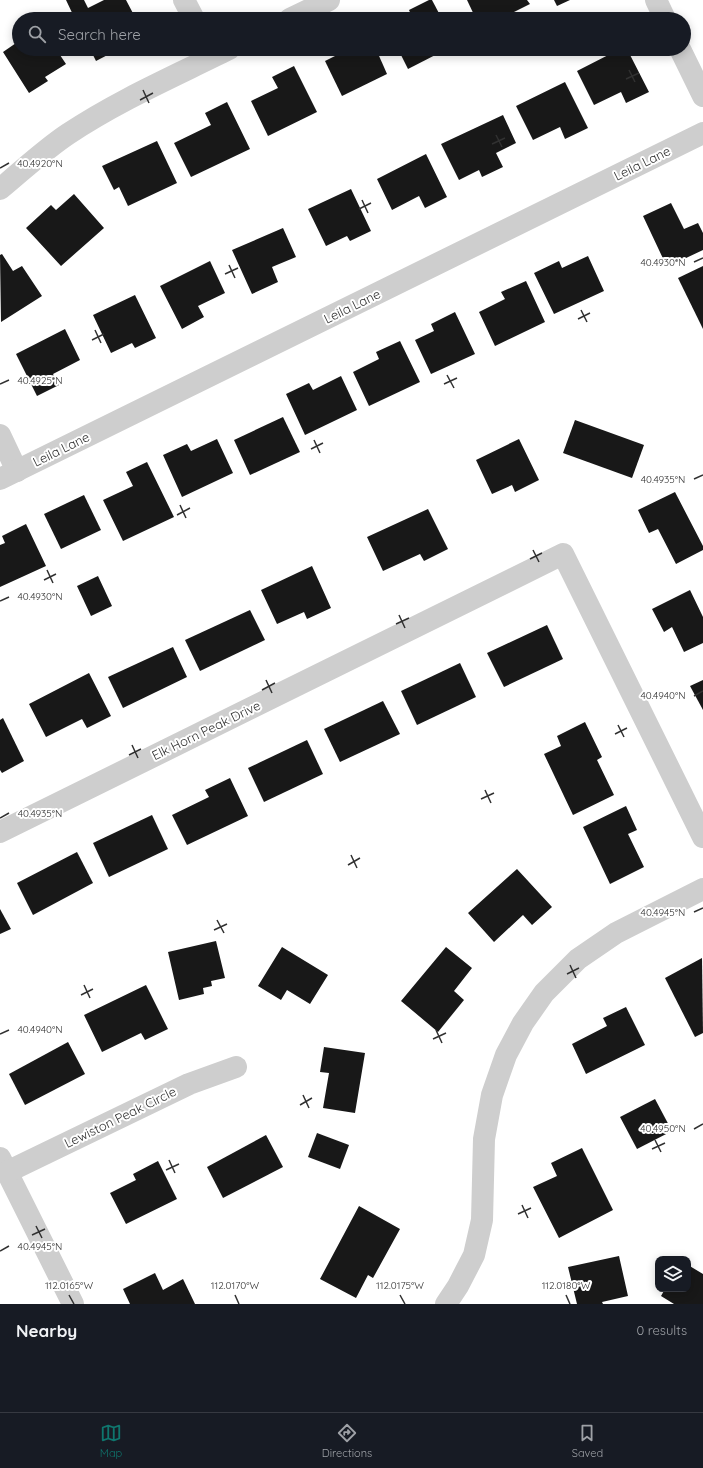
<!DOCTYPE html>
<html lang="en">
<head>
<meta charset="utf-8">
<style>
  :root { --surface:#171b24; --page:#242831; --text:#f1f3f6; --muted:#9ea1a6; --line:#363941; --accent:#0f766e }
  body { margin:0; font-family:Quicksand,sans-serif; background:var(--page); color:var(--text) }
  .controls { position:absolute; right:12px; bottom:12px; display:grid; overflow:hidden; border-radius:8px; box-shadow:0 2px 10px #0003 }
  .controls button { width:36px; height:36px; display:grid; place-items:center; padding:0; border:0; border-bottom:1px solid var(--line); background:var(--surface); color:var(--text); font:20px sans-serif }
  .list { margin:0; padding:0; list-style:none }
  h2 { display:flex; justify-content:space-between; align-items:center; height:52px; margin:0; padding:0 16px; font-size:17px }
  h2 small { font-size:13px; font-weight:400; color:var(--muted) }
  .icon { flex:none; width:22px; height:22px; fill:none; stroke:currentColor; stroke-width:2; stroke-linecap:round; stroke-linejoin:round }
  .map { position:relative; flex:none; width:703px; height:1304px; overflow:hidden }
  .search { position:absolute; background:var(--surface); box-shadow:0 2px 10px #0003; left:12px; right:12px; top:12px; height:44px; display:flex; align-items:center; gap:10px; box-sizing:border-box; padding:0 14px; border-radius:22px; color:var(--muted); font-size:15px }
  .sheet { height:108px; background:var(--surface) }
  nav { display:flex; justify-content:space-around; align-items:center; box-sizing:border-box; height:56px; border-top:1px solid var(--line); background:var(--surface); font-size:11px; color:var(--muted) }
  nav a { display:grid; justify-items:center; gap:2px }
  nav .on { color:var(--accent) }
  .map>svg:first-child { display:block }
  .building { fill:#181818 }
  .lines { fill:none; stroke-linecap:round; stroke-linejoin:round }
  .minor { stroke:#cecece; stroke-width:22 }
  .ticks { fill:none; stroke:#313131; stroke-width:1.5 }
  .labels { text-anchor:middle; stroke-width:4; stroke-linejoin:round; paint-order:stroke }
  .street-label { font-size:13px; fill:#313131; stroke:#fff }
  .ticks-label { font-size:10px; text-anchor:middle; fill:#313131; stroke:#fff; stroke-width:4; stroke-linejoin:round; paint-order:stroke }
</style>
</head>
<body>
<div class="map">
<svg width="703" height="1304" viewBox="0 0 703 1304">
  <rect width="100%" height="100%" fill="#fff"/>
  <g class="building">
    <polygon points="66,0 84,0 88,8 104,0 126,0 136,19 75,19"/>
    <polygon points="429,0 432,0 442,19 413,19 409,10"/>
    <polygon points="467,0 527,0 530,4 500,19 476,19"/>
    <polygon points="554,0 570,0 557,6"/>
    <polygon points="19,41 19,49 56,49 66,64 45,77 48,81 29,93 3,52"/>
    <polygon points="90,49 119,49 96,61"/>
    <polygon points="349,49 376,49 387,74 342,96 325,61"/>
    <polygon points="398,49 447,49 408,69"/>
    <polygon points="620,49 627,49 649,92 626,103 621,92 594,105 577,71"/>
    <polygon points="294,66 317,112 268,136 251,101 278,88 272,77"/>
    <polygon points="565,82 588,128 565,139 560,127 533,140 516,106"/>
    <polygon points="227,102 250,149 191,177 174,143 211,125 205,113"/>
    <polygon points="503,115 516,143 496,153 503,167 482,177 479,170 459,180 441,144"/>
    <polygon points="157,141 177,183 128,206 119,187 114,190 102,166"/>
    <polygon points="426,154 447,197 425,208 419,196 392,210 377,179"/>
    <polygon points="351,189 371,231 350,241 347,236 326,246 308,209"/>
    <polygon points="74,194 104,228 61,266 26,228 51,205 56,210"/>
    <polygon points="671,203 684,229 698,223 703,233 703,250 667,267 643,216"/>
    <polygon points="283,228 296,257 272,267 278,282 252,294 232,250"/>
    <polygon points="2,254 13,271 22,266 42,296 1,322 0,255"/>
    <polygon points="588,256 604,291 554,314 534,273 559,261 562,268"/>
    <polygon points="210,261 225,293 198,306 204,317 182,329 160,286"/>
    <polygon points="703,266 703,329 678,278"/>
    <polygon points="526,281 545,322 495,346 479,312 505,299 501,292"/>
    <polygon points="135,295 156,338 135,348 132,343 111,353 93,315"/>
    <polygon points="455,312 475,354 431,374 415,340 434,331 431,324"/>
    <polygon points="65,329 80,360 53,374 59,385 37,396 16,354"/>
    <polygon points="400,341 420,382 369,406 353,372 379,359 376,352"/>
    <polygon points="341,376 357,410 305,435 286,394 309,383 313,390"/>
    <polygon points="283,417 300,452 250,475 234,440"/>
    <polygon points="575,420 644,445 632,478 563,453"/>
    <polygon points="217,439 233,473 182,497 163,455 187,444 191,451"/>
    <polygon points="519,439 539,480 515,492 512,485 492,494 476,460"/>
    <polygon points="147,462 174,517 123,541 103,500 133,486 126,472"/>
    <polygon points="675,492 703,546 703,550 676,564 658,529 649,533 638,510"/>
    <polygon points="84,495 101,530 61,549 44,514"/>
    <polygon points="428,509 448,549 424,561 420,554 383,571 367,537"/>
    <polygon points="26,524 46,566 0,587 0,545 5,543 2,536"/>
    <polygon points="312,566 331,608 307,619 304,612 277,624 261,590"/>
    <polygon points="98,576 112,606 91,616 77,586"/>
    <polygon points="690,590 703,617 703,643 684,652 672,627 664,632 652,609"/>
    <polygon points="250,610 265,640 200,671 185,640"/>
    <polygon points="547,625 563,659 504,687 487,653"/>
    <polygon points="173,647 187,677 123,708 108,677"/>
    <polygon points="460,663 476,697 417,725 401,691"/>
    <polygon points="89,673 111,716 87,728 82,719 46,737 29,704"/>
    <polygon points="703,680 703,710 690,686"/>
    <polygon points="383,701 400,734 340,762 324,729"/>
    <polygon points="3,718 24,761 2,773 0,770 0,720"/>
    <polygon points="585,722 602,757 597,760 614,795 573,815 544,754 561,746 557,736"/>
    <polygon points="307,740 323,774 264,802 248,768"/>
    <polygon points="230,778 248,816 187,845 172,815 209,797 205,790"/>
    <polygon points="626,806 637,830 628,834 644,867 610,884 583,827"/>
    <polygon points="152,815 168,849 109,877 93,843"/>
    <polygon points="77,852 93,883 33,915 17,883"/>
    <polygon points="517,869 552,907 532,925 523,915 494,942 468,913"/>
    <polygon points="0,909 11,929 0,934"/>
    <polygon points="216,941 225,978 211,981 212,986 203,988 204,994 179,1000 168,952"/>
    <polygon points="282,947 328,975 310,1004 287,990 281,1000 258,986"/>
    <polygon points="446,947 472,968 454,991 464,1000 438,1032 401,1001"/>
    <polygon points="702,958 703,1033 695,1037 665,978"/>
    <polygon points="146,985 168,1029 145,1040 141,1033 102,1052 84,1015"/>
    <polygon points="626,1007 645,1045 586,1074 572,1044 607,1026 603,1018"/>
    <polygon points="68,1042 85,1074 25,1105 9,1074"/>
    <polygon points="324,1047 365,1053 355,1113 323,1108 329,1073 320,1072"/>
    <polygon points="655,1099 672,1131 637,1149 620,1117"/>
    <polygon points="317,1133 349,1145 340,1169 308,1157"/>
    <polygon points="266,1135 283,1167 223,1198 207,1167"/>
    <polygon points="582,1148 613,1210 559,1238 533,1187 557,1176 551,1163"/>
    <polygon points="158,1161 177,1199 126,1224 110,1193 136,1180 133,1174"/>
    <polygon points="359,1206 400,1229 373,1278 368,1275 356,1298 320,1279"/>
    <polygon points="619,1256 628,1296 602,1302 603,1304 577,1304 568,1267"/>
    <polygon points="688,1265 703,1274 703,1304 674,1304 661,1296 665,1289 688,1289"/>
    <polygon points="155,1273 163,1290 183,1279 195,1304 130,1304 123,1289"/>
  </g>
  <g class="lines">
    <g class="minor">
      <polyline points="184,0 194,19"/>
      <polyline points="656,0 665,19"/>
      <polyline points="290,19 329,0"/>
      <polyline points="680,49 703,96"/>
      <path d="M 0,189 C 22,171 44,150 68,134 C 119,100 175,76 229,49"/>
      <polyline points="0,435 17,471"/>
      <polyline points="0,479 703,133"/>
      <polyline points="0,832 563,554 703,837"/>
      <polyline points="0,1158 73,1304"/>
      <polyline points="7,1172 189,1084 236,1067"/>
      <polyline points="446,1304 458,1286 474,1255 482,1220 484,1139 492,1095 506,1055 523,1023 544,993 578,959 616,933 703,889"/>
    </g>
  </g>
  <path class="ticks" d="M 629,70 L 635,82M 626,79 L 639,73M 143,90 L 149,103M 140,100 L 153,93M 496,135 L 502,147M 492,144 L 505,138M 0,168 L 9,163M 362,200 L 368,213M 359,209 L 371,203M 694,262 L 703,258M 229,265 L 235,278M 225,274 L 238,268M 581,310 L 587,322M 578,319 L 590,313M 95,330 L 101,343M 92,340 L 104,334M 447,375 L 454,388M 0,384 L 9,380M 444,384 L 457,378M 314,440 L 320,453M 311,449 L 323,443M 694,479 L 703,475M 180,505 L 186,518M 177,515 L 190,508M 533,550 L 539,562M 530,559 L 542,553M 47,570 L 53,583M 44,580 L 56,574M 0,601 L 9,597M 399,615 L 405,628M 396,624 L 409,618M 266,680 L 272,693M 262,690 L 275,683M 694,696 L 703,691M 618,725 L 624,737M 615,734 L 627,728M 132,745 L 138,758M 129,755 L 141,749M 485,790 L 491,803M 481,799 L 494,793M 0,818 L 9,813M 351,855 L 357,868M 348,865 L 360,858M 694,912 L 703,908M 217,920 L 224,933M 214,930 L 227,924M 570,965 L 576,978M 567,974 L 579,968M 84,985 L 90,998M 81,995 L 93,989M 436,1030 L 442,1043M 0,1034 L 9,1030M 433,1039 L 446,1033M 303,1095 L 309,1108M 300,1105 L 312,1098M 694,1129 L 703,1124M 655,1140 L 661,1152M 652,1149 L 665,1143M 169,1160 L 175,1173M 166,1170 L 179,1164M 522,1205 L 528,1218M 518,1214 L 531,1208M 36,1226 L 42,1238M 32,1235 L 45,1229M 0,1251 L 9,1246M 69,1295 L 74,1304M 235,1295 L 239,1304M 400,1295 L 405,1304M 566,1295 L 570,1304"/>
  <g class="labels">
    <g class="street-label">
      <text transform="translate(642 163) rotate(-26)" y="5">Leila Lane</text>
      <text transform="translate(352 306) rotate(-26)" y="5">Leila Lane</text>
      <text transform="translate(61 449) rotate(-26)" y="5">Leila Lane</text>
      <text transform="translate(206 730) rotate(-26)" y="5">Elk Horn Peak Drive</text>
      <text transform="translate(120 1117) rotate(-26)" y="5">Lewiston Peak Circle</text>
    </g>
  </g>
  <g class="ticks-label">
    <text x="40" y="167">40.4920°N</text>
    <text x="663" y="266">40.4930°N</text>
    <text x="40" y="384">40.4925°N</text>
    <text x="663" y="483">40.4935°N</text>
    <text x="40" y="600">40.4930°N</text>
    <text x="663" y="699">40.4940°N</text>
    <text x="40" y="817">40.4935°N</text>
    <text x="663" y="916">40.4945°N</text>
    <text x="40" y="1033">40.4940°N</text>
    <text x="663" y="1132">40.4950°N</text>
    <text x="40" y="1250">40.4945°N</text>
    <text x="69" y="1289">112.0165°W</text>
    <text x="235" y="1289">112.0170°W</text>
    <text x="400" y="1289">112.0175°W</text>
    <text x="566" y="1289">112.0180°W</text>
  </g>
</svg>
<div class="controls">
<button><svg class="icon" aria-label="layers" viewBox="0 0 24 24"><path d="M12 4l9 5-9 5-9-5zM3 14l9 5 9-5"/></svg></button>
</div>
<div class="search"><svg class="icon" aria-label="search" viewBox="0 0 24 24"><circle cx="10" cy="10" r="6"/><path d="M15 15l6 6"/></svg>Search here</div>
</div>
<section class="sheet">
<h2>Nearby<small>0 results</small></h2>
<ul class="list">
</ul>
</section>
<nav>
<a class="on"><svg class="icon" aria-label="map" viewBox="0 0 24 24"><path d="M3 6l6-2 6 2 6-2v14l-6 2-6-2-6 2zM9 4v14M15 6v14"/></svg>Map</a>
<a><svg class="icon" aria-label="directions" viewBox="0 0 24 24"><path d="M12 3l9 9-9 9-9-9zM9 14v-3h6M13 9l2 2-2 2"/></svg>Directions</a>
<a><svg class="icon" aria-label="saved" viewBox="0 0 24 24"><path d="M7 4h10v16l-5-4-5 4z"/></svg>Saved</a>
</nav>
</body>
</html>
